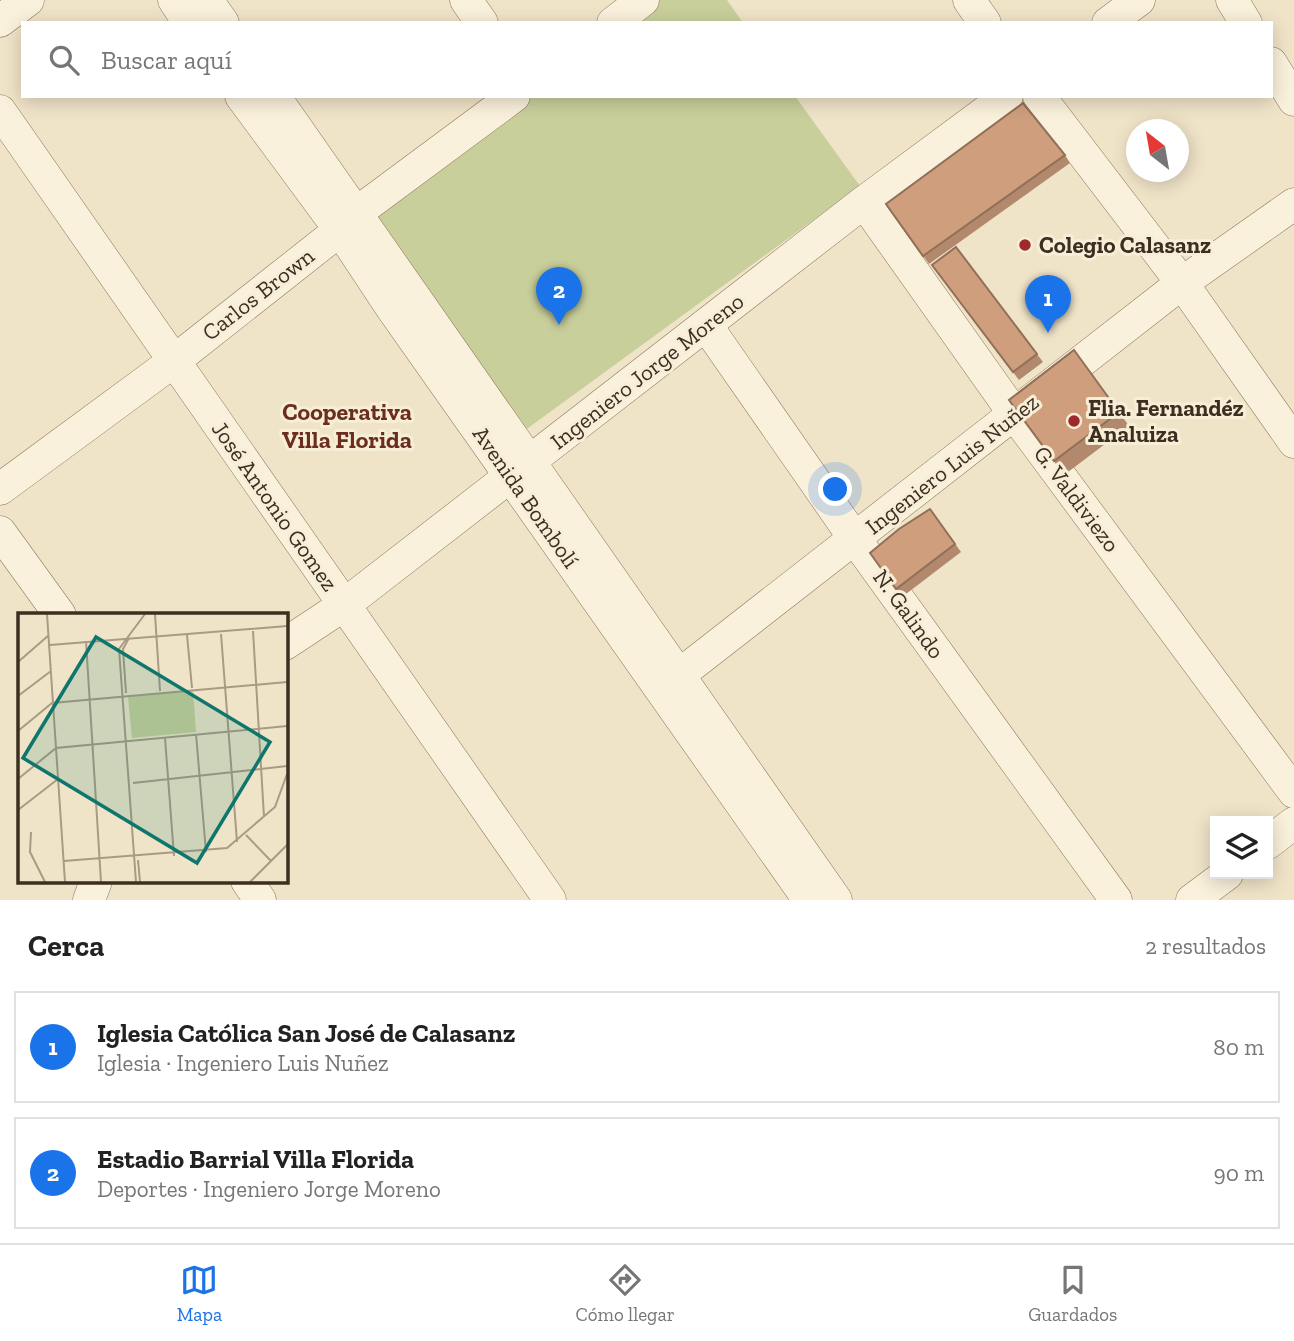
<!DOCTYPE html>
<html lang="es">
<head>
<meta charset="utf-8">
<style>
  :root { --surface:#fff; --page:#f6f6f6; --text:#222; --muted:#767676; --line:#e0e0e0; --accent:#1a73e8 }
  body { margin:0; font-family:"Zilla Slab",serif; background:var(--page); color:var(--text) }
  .controls { position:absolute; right:21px; bottom:21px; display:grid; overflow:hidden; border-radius:0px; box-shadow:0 4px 18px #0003 }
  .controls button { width:63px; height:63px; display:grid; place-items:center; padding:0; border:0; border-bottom:2px solid var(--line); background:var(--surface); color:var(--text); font:35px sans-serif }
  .compass { position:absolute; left:1126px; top:119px; width:63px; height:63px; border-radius:50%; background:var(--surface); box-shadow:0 4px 18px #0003; rotate:329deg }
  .you { position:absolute; left:836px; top:490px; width:24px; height:24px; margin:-18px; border:5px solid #fff; border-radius:50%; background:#1a73e8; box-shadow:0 0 0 10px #1a73e833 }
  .badge { display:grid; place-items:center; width:46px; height:46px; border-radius:50%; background:var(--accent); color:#fff; font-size:23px; font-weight:700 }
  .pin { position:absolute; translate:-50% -58px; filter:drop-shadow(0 2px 4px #0008) }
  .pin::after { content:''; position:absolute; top:37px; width:24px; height:21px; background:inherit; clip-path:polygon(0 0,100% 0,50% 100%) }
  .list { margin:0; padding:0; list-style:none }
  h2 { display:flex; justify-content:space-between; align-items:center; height:91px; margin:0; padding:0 28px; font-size:30px }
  h2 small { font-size:23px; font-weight:400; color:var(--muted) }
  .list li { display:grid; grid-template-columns:46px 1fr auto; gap:21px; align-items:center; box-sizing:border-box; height:112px; margin:0 14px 14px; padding:0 14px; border:2px solid var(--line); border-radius:0px }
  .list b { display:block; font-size:26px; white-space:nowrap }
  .list p { margin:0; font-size:23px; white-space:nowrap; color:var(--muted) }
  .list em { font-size:23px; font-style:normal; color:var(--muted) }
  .icon { flex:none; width:38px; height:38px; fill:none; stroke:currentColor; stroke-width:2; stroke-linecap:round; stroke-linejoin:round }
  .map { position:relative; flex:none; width:1294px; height:900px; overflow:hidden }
  .search { position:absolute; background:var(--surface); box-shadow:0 4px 18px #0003; left:21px; right:21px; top:21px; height:77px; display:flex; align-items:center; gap:18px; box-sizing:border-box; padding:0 24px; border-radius:0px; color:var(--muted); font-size:26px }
  .sheet { height:343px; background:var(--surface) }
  nav { display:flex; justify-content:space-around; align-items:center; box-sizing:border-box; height:98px; border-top:2px solid var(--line); background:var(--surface); font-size:19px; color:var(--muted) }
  nav a { display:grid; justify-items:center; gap:4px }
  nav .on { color:var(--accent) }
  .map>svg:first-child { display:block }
  .green { fill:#c9cf9b }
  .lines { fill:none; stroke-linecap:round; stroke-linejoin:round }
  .minor-casing { stroke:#8d765c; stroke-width:33 }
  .minor { stroke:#faf1dc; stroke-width:32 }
  .wall { fill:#b2896c }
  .building { fill:#cf9f7d; stroke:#916f58; stroke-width:2 }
  .poi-dot { fill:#9e2a2b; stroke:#f7eed8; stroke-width:2.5 }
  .labels { text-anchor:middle; stroke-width:6; stroke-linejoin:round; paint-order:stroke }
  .poi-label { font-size:23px; font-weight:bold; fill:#3d2e20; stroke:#f7eed8; text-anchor:start }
  .street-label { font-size:23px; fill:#3d2e20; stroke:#f7eed8 }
  .neighbourhood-label { font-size:24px; font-weight:bold; fill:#6b2e1e; stroke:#f7eed8 }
  .inset-road { fill:none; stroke:#a89b85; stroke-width:2 }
  .view { fill:#0f766e; fill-opacity:0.15; stroke:#0f766e; stroke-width:3.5 }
  .inset-edge { fill:none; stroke:#3d2e20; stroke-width:3.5 }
</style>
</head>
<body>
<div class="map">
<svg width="1294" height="900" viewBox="0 0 1294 900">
  <rect width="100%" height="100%" fill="#f0e4c8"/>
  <g class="green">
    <polygon points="660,0 727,0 743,23 630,23"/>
    <polygon points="533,96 795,96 860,186 524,431 371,219"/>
  </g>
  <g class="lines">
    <defs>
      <g id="minor">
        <polyline points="174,0 189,23"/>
        <polyline points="207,0 223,23"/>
        <polyline points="466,0 482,23"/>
        <polyline points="969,0 985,23"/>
        <polyline points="1232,0 1246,23"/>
        <polyline points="0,21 28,0"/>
        <polyline points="613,23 643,0"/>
        <polyline points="1108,23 1139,0"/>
        <polyline points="1271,63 1294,100"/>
        <polyline points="241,96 340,230 391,307 809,900"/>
        <polyline points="274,96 836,900"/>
        <polyline points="1039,96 1182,283 1294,442"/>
        <polyline points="0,111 550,900"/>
        <polyline points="864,202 1015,415 1294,792"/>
        <polyline points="706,325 855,539 1116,900"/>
        <polyline points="0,489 174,361 340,230 355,214 514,96"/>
        <polyline points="0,532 60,615"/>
        <polyline points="285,644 344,605 864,202 1007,96"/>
        <polyline points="679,675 1182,283 1294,204"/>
        <polyline points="1268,843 1294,823"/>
        <polyline points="247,881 260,900"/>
        <polyline points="89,900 96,881"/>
        <polyline points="1192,900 1227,874"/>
      </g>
    </defs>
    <use href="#minor" class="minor-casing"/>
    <use href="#minor" class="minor"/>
  </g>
  <g class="wall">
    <polygon points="1065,155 1070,163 929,264 886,204"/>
    <polygon points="956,247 1043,362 1019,380 932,265"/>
    <polygon points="1009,400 1119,412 1129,426 1064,475"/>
    <polygon points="930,509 961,552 902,597 870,553"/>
  </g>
  <g class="building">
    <polygon points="1023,103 1065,155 923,256 886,204"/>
    <polygon points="956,247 1037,354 1013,372 932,265"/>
    <polygon points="1074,350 1119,412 1054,461 1009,400"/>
    <polygon points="930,509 955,544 896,589 870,553 899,529"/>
  </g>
  <g class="poi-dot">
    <circle cx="1025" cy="245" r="7"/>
    <circle cx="1074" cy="421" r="7"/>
  </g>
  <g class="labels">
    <g class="poi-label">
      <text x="1039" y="253">Colegio Calasanz</text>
      <text x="1088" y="416">Flia. Fernandéz<tspan x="1088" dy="26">Analuiza</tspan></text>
    </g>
    <g class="street-label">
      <text transform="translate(258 294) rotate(-38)" y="8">Carlos Brown</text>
      <text transform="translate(647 371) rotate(-38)" y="8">Ingeniero Jorge Moreno</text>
      <text transform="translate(952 464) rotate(-38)" y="8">Ingeniero Luis Nuñez</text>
      <text transform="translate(526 497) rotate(55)" y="8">Avenida Bombolí</text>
      <text transform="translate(1077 499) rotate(53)" y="8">G. Valdiviezo</text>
      <text transform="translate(275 506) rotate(55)" y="8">José Antonio Gomez</text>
      <text transform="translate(909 614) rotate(54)" y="8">N. Galindo</text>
    </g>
    <g class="neighbourhood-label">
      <text x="347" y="420">Cooperativa<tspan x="347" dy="28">Villa Florida</tspan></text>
    </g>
  </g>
  <g transform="translate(18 613)">
    <rect width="270" height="270" fill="#f0e4c8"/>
    <path d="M 175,77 L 178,119 L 114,125 L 110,84 Z" fill="#c9cf9b"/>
    <path class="inset-road" d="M 29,1 L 47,269M 137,1 L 142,78M 235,18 L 246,204M 203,21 L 219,229M 169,22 L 174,75M 68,28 L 83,269M 32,32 L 269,13M 0,49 L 31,22M 108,80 L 105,36 L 111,25M 0,83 L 33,58M 0,118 L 34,90 L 269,69M 178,121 L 188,239M 147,125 L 156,243M 0,166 L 38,135 L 269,113M 115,170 L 269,153M 0,197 L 40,166M 13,219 L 12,239 L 27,269M 228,222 L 253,248M 120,247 L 122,269M 46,248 L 209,235 L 257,194 L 269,161M 118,269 L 101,36 L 127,1M 232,269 L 269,232"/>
    <path class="view" d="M 78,24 L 252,129 L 179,250 L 5,145 Z"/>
    <rect width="270" height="270" class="inset-edge"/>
  </g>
</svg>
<div class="controls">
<button><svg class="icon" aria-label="layers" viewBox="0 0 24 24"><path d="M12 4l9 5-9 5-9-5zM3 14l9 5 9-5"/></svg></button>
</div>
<svg class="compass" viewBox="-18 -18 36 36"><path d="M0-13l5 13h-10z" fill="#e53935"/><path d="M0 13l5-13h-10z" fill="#767676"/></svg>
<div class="you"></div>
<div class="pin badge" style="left:1048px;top:333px">1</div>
<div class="pin badge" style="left:559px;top:325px">2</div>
<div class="search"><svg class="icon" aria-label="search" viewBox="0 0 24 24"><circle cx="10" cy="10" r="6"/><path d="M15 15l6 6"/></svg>Buscar aquí</div>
</div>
<section class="sheet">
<h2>Cerca<small>2 resultados</small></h2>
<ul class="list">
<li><span class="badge">1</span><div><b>Iglesia Católica San José de Calasanz</b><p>Iglesia · Ingeniero Luis Nuñez</p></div><em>80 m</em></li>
<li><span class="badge">2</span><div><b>Estadio Barrial Villa Florida</b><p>Deportes · Ingeniero Jorge Moreno</p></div><em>90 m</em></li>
</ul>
</section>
<nav>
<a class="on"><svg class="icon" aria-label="map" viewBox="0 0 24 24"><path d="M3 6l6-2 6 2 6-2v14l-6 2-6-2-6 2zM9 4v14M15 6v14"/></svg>Mapa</a>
<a><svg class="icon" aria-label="directions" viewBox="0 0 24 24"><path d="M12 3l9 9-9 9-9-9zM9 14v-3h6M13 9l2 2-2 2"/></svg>Cómo llegar</a>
<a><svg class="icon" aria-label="saved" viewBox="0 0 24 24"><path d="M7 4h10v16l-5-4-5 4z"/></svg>Guardados</a>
</nav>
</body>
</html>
